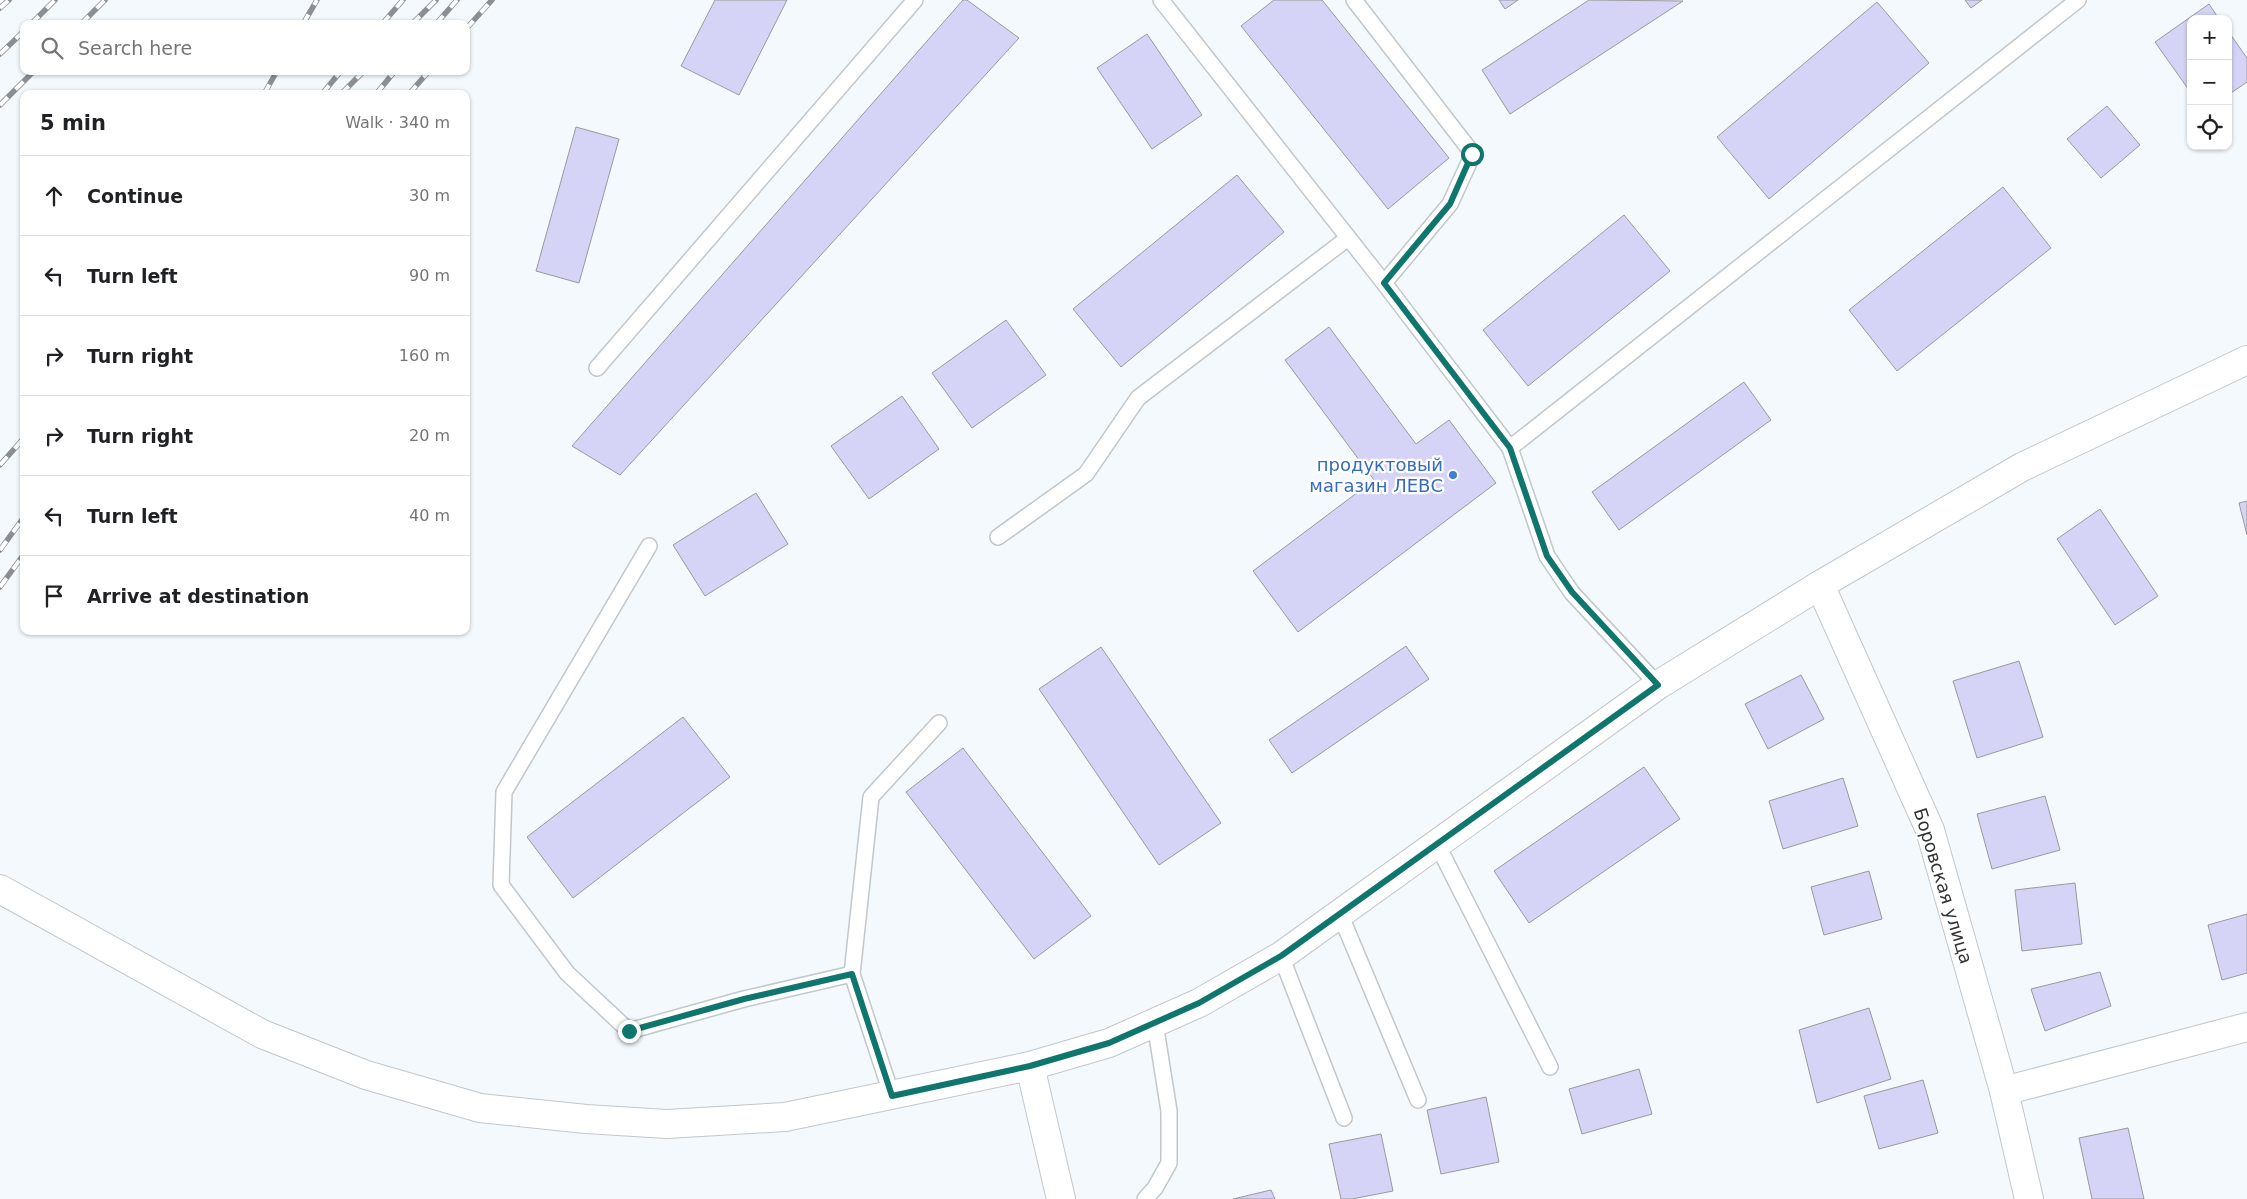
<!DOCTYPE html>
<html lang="en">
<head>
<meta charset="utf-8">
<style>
  :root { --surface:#fff; --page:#f6f6f6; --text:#202124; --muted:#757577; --line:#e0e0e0 }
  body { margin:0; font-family:"DejaVu Sans",sans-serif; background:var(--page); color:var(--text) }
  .controls { position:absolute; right:15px; top:15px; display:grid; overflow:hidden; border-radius:10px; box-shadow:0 1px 4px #0004 }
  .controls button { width:45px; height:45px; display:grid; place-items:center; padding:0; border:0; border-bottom:1px solid var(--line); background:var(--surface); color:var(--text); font:25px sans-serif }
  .stop { position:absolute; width:15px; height:15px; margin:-11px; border:4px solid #0f766e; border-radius:50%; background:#fff }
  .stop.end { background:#0f766e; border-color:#fff; box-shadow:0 1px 5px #0008 }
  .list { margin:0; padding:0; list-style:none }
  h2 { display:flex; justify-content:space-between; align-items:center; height:65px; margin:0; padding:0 20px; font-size:21px }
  h2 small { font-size:16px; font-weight:400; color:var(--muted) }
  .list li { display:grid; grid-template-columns:32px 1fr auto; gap:15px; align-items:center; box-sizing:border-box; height:80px; padding:0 20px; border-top:1px solid var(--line) }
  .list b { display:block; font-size:19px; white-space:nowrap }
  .list em { font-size:16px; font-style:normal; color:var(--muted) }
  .icon { flex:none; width:28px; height:28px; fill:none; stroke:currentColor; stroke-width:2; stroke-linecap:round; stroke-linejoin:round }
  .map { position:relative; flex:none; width:2247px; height:1199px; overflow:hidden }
  .search { position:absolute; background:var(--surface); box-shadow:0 1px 4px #0004; left:20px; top:20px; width:450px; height:55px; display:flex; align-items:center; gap:12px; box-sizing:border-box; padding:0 18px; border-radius:10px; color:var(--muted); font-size:19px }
  .panel { position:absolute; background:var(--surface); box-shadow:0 1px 4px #0004; left:20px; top:90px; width:450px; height:545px; border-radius:10px }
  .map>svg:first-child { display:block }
  .building { fill:#d5d4f7; stroke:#99999e }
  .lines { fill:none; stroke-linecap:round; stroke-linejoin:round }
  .lane-casing { stroke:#c2c7cb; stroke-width:18 }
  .street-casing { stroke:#c2c7cb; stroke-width:30 }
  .secondary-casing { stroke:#c2c7cb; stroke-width:30 }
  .lane { stroke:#fff; stroke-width:15 }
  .street { stroke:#fff; stroke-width:28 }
  .secondary { stroke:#fff; stroke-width:28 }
  .rail-casing { stroke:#8b8e92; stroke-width:5.5 }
  .rail { stroke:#fff; stroke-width:4; stroke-dasharray:11; stroke-linecap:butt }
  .route { stroke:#0f766e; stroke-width:6 }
  .shop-dot { fill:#3f7fe0; stroke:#fff; stroke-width:2 }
  .labels { text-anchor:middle; stroke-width:4.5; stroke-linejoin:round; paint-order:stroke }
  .shop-label { font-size:18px; fill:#366cbe; stroke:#fff; text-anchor:end }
  .street-label { font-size:18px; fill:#313335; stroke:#fff }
</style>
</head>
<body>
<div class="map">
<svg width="2247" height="1199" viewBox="0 0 2247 1199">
  <rect width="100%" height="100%" fill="#f4f9fe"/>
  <g class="building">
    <polygon points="715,0 787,0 739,95 681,66"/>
    <polygon points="963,0 967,0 1019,38 620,475 572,446"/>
    <polygon points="1274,0 1322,0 1449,158 1388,209 1241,26"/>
    <polygon points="1499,0 1518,0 1505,9"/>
    <polygon points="1589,0 1683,1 1510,114 1482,70"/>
    <polygon points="1965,0 1982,0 1971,8"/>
    <polygon points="1877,2 1929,63 1769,199 1717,137"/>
    <polygon points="2209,4 2219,19 2191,19 2191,93 2155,42"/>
    <polygon points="2228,31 2247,58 2247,82 2228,95"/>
    <polygon points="1147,34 1202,115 1152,149 1097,68"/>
    <polygon points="2107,106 2140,145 2101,178 2067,139"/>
    <polygon points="576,127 619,139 579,283 536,271"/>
    <polygon points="1237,175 1284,232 1121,367 1073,309"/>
    <polygon points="2003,187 2051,248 1897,371 1849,310"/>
    <polygon points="1624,215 1670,271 1528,386 1483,330"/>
    <polygon points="1006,320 1046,375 972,428 932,373"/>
    <polygon points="1329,327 1416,444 1449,420 1496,483 1298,632 1253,571 1374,480 1285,360"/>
    <polygon points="1744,382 1771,420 1619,530 1592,492"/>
    <polygon points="902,396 939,449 869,499 831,446"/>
    <polygon points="756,493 788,544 705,596 673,545"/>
    <polygon points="2247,501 2247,535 2239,503"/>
    <polygon points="2100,509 2158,596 2115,625 2057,539"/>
    <polygon points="1406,646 1429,679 1292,773 1269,740"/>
    <polygon points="1101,647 1221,823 1159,865 1039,689"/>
    <polygon points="2019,661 2043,737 1977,758 1953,681"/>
    <polygon points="1801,675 1824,719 1768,749 1745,704"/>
    <polygon points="683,717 730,777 573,898 527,837"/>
    <polygon points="963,748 1091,916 1034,959 906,792"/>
    <polygon points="1644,767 1680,819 1529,923 1494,871"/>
    <polygon points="1843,778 1858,826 1783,849 1769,801"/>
    <polygon points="2045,796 2060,850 1992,869 1977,814"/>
    <polygon points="1869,871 1882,919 1824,935 1811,887"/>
    <polygon points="2075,883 2082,944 2022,951 2015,890"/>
    <polygon points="2247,914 2247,973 2222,980 2208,925"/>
    <polygon points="2100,972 2111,1006 2045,1031 2031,989"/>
    <polygon points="1869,1008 1891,1079 1817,1103 1799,1030"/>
    <polygon points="1639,1069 1652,1114 1582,1134 1569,1089"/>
    <polygon points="1923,1080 1938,1133 1879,1149 1864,1096"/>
    <polygon points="1486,1097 1499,1162 1441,1174 1427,1110"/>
    <polygon points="2128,1128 2144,1199 2092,1199 2079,1138"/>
    <polygon points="1381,1134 1393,1191 1352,1199 1341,1199 1329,1144"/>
    <polygon points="1271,1190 1275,1199 1233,1199"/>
  </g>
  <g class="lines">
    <defs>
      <g id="lane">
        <polyline points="1161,0 1384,283 1510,448 1547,556 1572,593 1658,685"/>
        <polyline points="1354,0 1473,154 1450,204 1384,283"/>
        <polyline points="597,368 915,0"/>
        <polyline points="1510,448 2078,0"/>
        <polyline points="998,537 1086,474 1138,398 1348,238"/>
        <polyline points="649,546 504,792 501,885 567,973 629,1031 744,999 852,974"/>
        <polyline points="1437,844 1550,1067"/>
        <polyline points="1340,914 1418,1100"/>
        <polyline points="1281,956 1344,1118"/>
        <polyline points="892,1096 852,974 871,797 939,723"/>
        <polyline points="1145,1199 1155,1188 1169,1163 1169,1111 1155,1023"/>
      </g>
      <g id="street">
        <polyline points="1820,585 1930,830 2004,1091 2029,1199"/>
        <polyline points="1030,1066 1061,1199"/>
        <polyline points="2004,1091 2247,1027"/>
      </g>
      <polyline id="secondary" points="0,889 262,1034 366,1075 480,1108 586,1119 667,1124 785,1117 1030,1066 1109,1043 1199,1003 1281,956 1658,685 1820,585 2022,467 2247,360"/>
    </defs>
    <use href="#lane" class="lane-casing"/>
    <use href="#street" class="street-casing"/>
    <use href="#secondary" class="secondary-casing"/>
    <use href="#lane" class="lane"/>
    <use href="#street" class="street"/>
    <use href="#secondary" class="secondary"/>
    <defs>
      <g id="rail">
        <polyline points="0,8 9,0"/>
        <polyline points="31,24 55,0"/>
        <polyline points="81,24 105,0"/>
        <polyline points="303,24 317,0"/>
        <polyline points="382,24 403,0"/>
        <polyline points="412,24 436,0"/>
        <polyline points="436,24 457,0"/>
        <polyline points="466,29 492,0"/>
        <polyline points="0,54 24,31"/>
        <polyline points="264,94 277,71"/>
        <polyline points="322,94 341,71"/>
        <polyline points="341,94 364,71"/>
        <polyline points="376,94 395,71"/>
        <polyline points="409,94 429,71"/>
        <polyline points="0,105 34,71"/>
        <polyline points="0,465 24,438"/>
        <polyline points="0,550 24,517"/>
        <polyline points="0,587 24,554"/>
      </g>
    </defs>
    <use href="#rail" class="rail-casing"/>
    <use href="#rail" class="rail"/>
  </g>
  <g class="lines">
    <polyline class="route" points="629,1031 744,999 852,974 892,1096 1030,1066 1109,1043 1199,1003 1281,956 1658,685 1572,592 1547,556 1510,448 1384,283 1450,204 1472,154"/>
  </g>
  <circle class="shop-dot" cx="1453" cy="475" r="5"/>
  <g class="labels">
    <g class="shop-label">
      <text x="1443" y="471">продуктовый<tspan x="1443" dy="21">магазин ЛЕВС</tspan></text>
    </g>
    <g class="street-label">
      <text transform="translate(1943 886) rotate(73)" y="6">Боровская улица</text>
    </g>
  </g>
</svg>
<div class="controls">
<button>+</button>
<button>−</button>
<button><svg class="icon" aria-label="locate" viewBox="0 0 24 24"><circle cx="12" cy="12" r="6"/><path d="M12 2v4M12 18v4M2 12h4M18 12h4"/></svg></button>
</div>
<div class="stop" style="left:1472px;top:154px"></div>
<div class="stop end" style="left:629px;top:1031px"></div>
<div class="search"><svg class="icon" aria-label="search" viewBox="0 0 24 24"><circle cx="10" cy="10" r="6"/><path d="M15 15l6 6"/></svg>Search here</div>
<section class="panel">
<h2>5 min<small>Walk · 340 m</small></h2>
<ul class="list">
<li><svg class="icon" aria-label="ahead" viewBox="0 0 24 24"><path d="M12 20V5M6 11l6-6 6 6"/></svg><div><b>Continue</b></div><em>30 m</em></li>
<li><svg class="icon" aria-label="left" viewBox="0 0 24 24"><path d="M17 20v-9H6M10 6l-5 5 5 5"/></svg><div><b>Turn left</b></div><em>90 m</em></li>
<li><svg class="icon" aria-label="right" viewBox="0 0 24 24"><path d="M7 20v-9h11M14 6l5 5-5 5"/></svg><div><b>Turn right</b></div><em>160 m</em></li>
<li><svg class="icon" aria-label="right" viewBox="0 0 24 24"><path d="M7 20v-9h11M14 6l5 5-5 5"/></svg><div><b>Turn right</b></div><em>20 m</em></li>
<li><svg class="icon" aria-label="left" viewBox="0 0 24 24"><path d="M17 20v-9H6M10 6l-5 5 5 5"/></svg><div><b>Turn left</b></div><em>40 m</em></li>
<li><svg class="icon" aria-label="arrive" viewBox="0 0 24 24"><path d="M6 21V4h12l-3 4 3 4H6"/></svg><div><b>Arrive at destination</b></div></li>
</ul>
</section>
</div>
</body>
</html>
